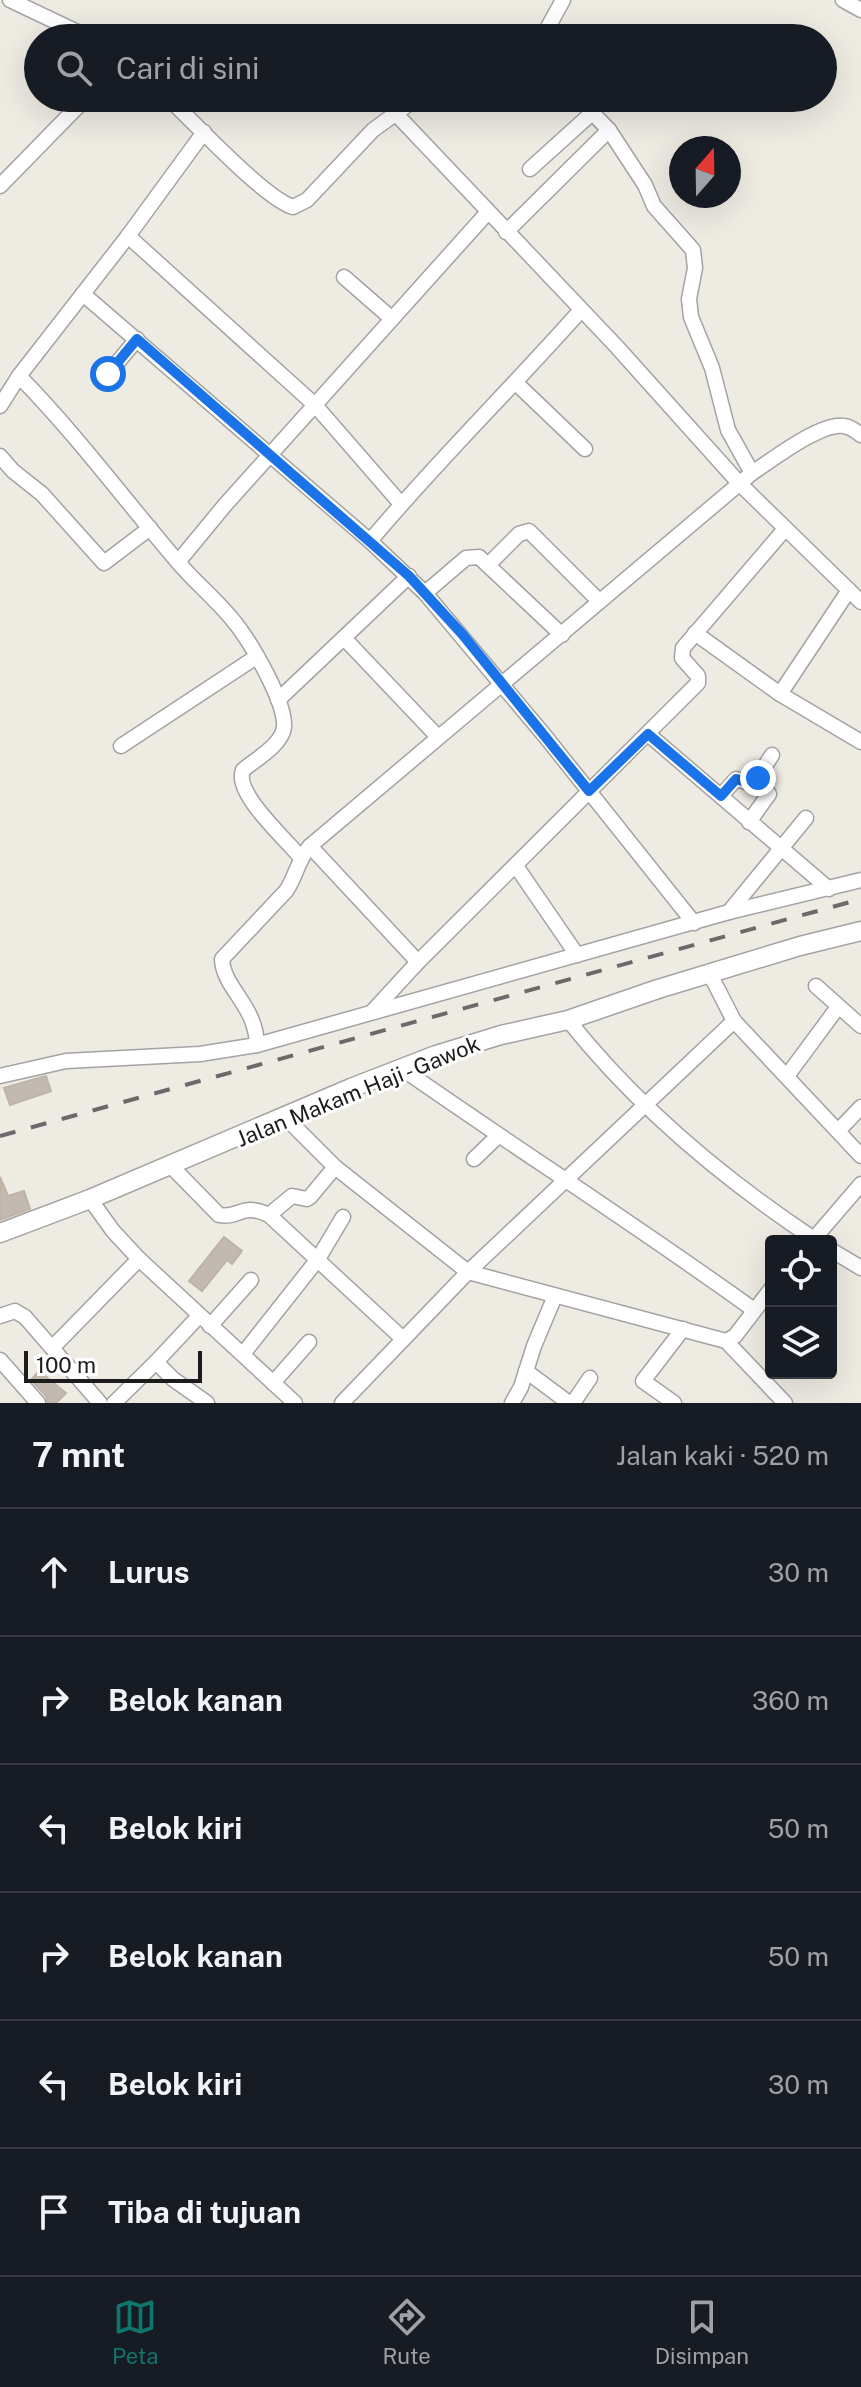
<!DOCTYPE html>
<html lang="id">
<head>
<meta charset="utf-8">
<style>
  :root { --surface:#171b24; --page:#242831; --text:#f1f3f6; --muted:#9ea1a6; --line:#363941; --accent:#0f766e }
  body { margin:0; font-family:"Public Sans",sans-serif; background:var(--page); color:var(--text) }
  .controls { position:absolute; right:24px; bottom:24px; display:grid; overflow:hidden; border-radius:8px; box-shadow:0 8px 32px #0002 }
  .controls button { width:72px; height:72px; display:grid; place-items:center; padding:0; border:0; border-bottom:2px solid var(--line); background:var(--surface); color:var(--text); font:40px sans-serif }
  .compass { position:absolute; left:669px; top:136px; width:72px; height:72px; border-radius:50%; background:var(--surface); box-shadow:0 8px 32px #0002; rotate:20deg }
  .scale { position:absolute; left:24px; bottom:20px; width:178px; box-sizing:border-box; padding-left:8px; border:4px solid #1c1c1c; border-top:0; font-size:22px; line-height:28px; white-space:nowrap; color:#1c1c1c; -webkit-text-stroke:6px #fff; paint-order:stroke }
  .stop { position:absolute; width:24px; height:24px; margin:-18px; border:6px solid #1a73e8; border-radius:50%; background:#fff }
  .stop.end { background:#1a73e8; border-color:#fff; box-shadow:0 2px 8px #0008 }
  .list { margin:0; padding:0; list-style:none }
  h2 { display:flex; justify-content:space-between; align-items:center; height:104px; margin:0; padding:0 32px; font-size:34px }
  h2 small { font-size:26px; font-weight:400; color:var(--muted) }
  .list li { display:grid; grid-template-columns:52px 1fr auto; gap:24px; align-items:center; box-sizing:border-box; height:128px; padding:0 32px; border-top:2px solid var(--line) }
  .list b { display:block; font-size:30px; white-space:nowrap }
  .list em { font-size:26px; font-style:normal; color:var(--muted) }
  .icon { flex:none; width:44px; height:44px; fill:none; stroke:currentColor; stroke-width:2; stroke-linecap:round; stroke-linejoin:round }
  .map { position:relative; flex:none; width:861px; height:1403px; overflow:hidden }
  .search { position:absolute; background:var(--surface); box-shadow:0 8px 32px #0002; left:24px; right:24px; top:24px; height:88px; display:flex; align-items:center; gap:20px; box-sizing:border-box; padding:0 28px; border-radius:44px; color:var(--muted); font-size:30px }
  .sheet { height:872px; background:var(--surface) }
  nav { display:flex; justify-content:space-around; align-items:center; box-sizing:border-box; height:112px; border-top:2px solid var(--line); background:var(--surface); font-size:22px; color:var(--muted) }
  nav a { display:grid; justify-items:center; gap:4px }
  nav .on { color:var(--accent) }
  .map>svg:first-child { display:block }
  .building { fill:#c2bab2; stroke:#bfb3a5; stroke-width:2 }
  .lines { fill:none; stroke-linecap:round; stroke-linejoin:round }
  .minor-casing { stroke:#a3a3a3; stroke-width:17 }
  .tertiary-casing { stroke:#a3a3a3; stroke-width:21 }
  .minor { stroke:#fff; stroke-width:14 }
  .tertiary { stroke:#fff; stroke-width:18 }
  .rail { stroke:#6a6a6a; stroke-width:4; stroke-dasharray:16 16; stroke-linecap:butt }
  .route { stroke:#1a73e8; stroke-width:10 }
  .labels { text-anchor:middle; stroke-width:6; stroke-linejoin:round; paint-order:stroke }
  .street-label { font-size:22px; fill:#1c1c1c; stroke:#fff }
</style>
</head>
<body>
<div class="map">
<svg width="861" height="1403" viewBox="0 0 861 1403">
  <rect width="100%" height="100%" fill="#edebe2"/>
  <g class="building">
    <polygon points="46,1076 51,1091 10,1105 4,1088"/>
    <polygon points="0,1177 8,1196 24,1191 30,1209 0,1220"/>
    <polygon points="224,1237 242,1251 232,1264 227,1260 202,1291 189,1281"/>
    <polygon points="39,1371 66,1393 56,1403 48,1403 46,1396 31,1380"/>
  </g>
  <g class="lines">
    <defs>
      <g id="minor">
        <polyline points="10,0 90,38"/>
        <polyline points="843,0 861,10"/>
        <polyline points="542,38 563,0"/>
        <path d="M 168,98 C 194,122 264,198 293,207 L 307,200 L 373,130 L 417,98"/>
        <polyline points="578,98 609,130 645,185 654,206 693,250 695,268 689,299 691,317 712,368 728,430 752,473"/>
        <polyline points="396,114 617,347 739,483 861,602"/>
        <path d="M 204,132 L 128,236 L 19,376 C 76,434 124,499 177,561 C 196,584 221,603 239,628 C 253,647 286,703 284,727 C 282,745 256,759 243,770 C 233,793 287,840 301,858"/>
        <polyline points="530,169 592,113"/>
        <polyline points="0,186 86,98"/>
        <polyline points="506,232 609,130"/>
        <polyline points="128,236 315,405 401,504"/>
        <polyline points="344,277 391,318"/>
        <polyline points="83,294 370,541 425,593 545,736 694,923"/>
        <polyline points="108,374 137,339"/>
        <polyline points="516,383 585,449"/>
        <polyline points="0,406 19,376"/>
        <polyline points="0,456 13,471 42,494 104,563 150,528"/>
        <path d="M 370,541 C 437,461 512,388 581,310"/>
        <polyline points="178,562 225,505 488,212"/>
        <polyline points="488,565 519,534 529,531 599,601"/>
        <polyline points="425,593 466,558 479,557 562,635"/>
        <polyline points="695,633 780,694 861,742"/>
        <polyline points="344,638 438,737"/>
        <polyline points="780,694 849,590"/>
        <polyline points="278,700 409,576"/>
        <polyline points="648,734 829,889"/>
        <polyline points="121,746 256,657"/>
        <polyline points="721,796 736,779 750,783 756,780 772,755"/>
        <polyline points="749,822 769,794"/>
        <polyline points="310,846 418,962"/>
        <polyline points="516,866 577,955"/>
        <polyline points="729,912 806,818"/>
        <polyline points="710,974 734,1021 861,1156"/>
        <polyline points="816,986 861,1026"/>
        <polyline points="372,1012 418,962 698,683 698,676 682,658 683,648 785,529"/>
        <path d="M 568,1020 C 638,1108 723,1179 817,1241"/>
        <path d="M 257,1045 C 256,1005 223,988 222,959 L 286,891 C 296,877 298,859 310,846 L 752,473 C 772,460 821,422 844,426 C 851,427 856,431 861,435"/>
        <path d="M 404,1070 C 520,1151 639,1227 754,1310"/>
        <polyline points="0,1076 66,1061 200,1054 257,1045 729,912 861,880"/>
        <polyline points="787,1076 838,1007"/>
        <polyline points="285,1117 335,1167 468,1272 726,1341 785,1403"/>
        <polyline points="839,1130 861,1107"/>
        <polyline points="474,1159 498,1136"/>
        <path d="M 171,1166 L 219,1215 C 239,1219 242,1202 269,1215 L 402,1338"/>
        <polyline points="90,1199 113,1231 139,1259"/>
        <polyline points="269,1215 292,1196 307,1199 310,1197 335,1167"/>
        <polyline points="812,1241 861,1184"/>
        <polyline points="831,1250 861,1268"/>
        <polyline points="0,1316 15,1311 25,1317 100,1403"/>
        <polyline points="199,1316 156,1362 173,1379 207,1403"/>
        <polyline points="210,1326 251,1280"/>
        <polyline points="726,1341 735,1336 771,1289"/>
        <polyline points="53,1347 139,1259 295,1403"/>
        <polyline points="243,1354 318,1259 343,1217"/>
        <polyline points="0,1360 38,1403"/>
        <polyline points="526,1371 569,1403"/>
        <polyline points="273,1383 309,1342"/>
        <polyline points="114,1403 156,1362"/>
        <polyline points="342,1403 468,1272 734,1021"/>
        <polyline points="512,1403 521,1387 534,1346 555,1296"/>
        <polyline points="573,1403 590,1378"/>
        <polyline points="674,1403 643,1381 683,1329"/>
      </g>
      <polyline id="tertiary" points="0,1233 90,1199 351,1088 436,1055 501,1035 568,1020 658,989 800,946 861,931"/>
    </defs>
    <use href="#minor" class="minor-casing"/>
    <use href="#tertiary" class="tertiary-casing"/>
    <use href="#minor" class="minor"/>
    <use href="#tertiary" class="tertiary"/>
    <polyline class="rail" points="0,1136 861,899"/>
  </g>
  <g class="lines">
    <polyline class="route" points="108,374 137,339 409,576 463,635 589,791 648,734 721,796 736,779 750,783 758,778"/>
  </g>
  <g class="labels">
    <g class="street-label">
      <text transform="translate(358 1091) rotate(-22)" y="8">Jalan Makam Haji - Gawok</text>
    </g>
  </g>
</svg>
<div class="controls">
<button><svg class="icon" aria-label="locate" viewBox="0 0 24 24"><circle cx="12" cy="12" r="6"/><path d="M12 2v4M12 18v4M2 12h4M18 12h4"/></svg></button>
<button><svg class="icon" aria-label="layers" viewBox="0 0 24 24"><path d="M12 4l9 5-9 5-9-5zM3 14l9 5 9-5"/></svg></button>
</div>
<svg class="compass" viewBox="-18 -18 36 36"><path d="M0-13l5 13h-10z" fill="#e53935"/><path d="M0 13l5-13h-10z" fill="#9ea1a6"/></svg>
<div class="scale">100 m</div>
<div class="stop" style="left:108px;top:374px"></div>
<div class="stop end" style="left:758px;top:778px"></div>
<div class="search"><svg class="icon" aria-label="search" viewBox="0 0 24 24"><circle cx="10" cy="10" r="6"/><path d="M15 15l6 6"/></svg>Cari di sini</div>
</div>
<section class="sheet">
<h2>7 mnt<small>Jalan kaki · 520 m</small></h2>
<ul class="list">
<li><svg class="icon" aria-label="ahead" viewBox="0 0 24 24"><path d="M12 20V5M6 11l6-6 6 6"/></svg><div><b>Lurus</b></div><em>30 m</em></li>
<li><svg class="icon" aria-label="right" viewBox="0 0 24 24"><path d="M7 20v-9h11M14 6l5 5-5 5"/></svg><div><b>Belok kanan</b></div><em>360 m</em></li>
<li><svg class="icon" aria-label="left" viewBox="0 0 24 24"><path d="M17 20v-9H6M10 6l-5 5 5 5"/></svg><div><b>Belok kiri</b></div><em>50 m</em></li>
<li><svg class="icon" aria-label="right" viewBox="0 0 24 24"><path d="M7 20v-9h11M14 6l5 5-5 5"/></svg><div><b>Belok kanan</b></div><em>50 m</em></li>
<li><svg class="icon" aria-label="left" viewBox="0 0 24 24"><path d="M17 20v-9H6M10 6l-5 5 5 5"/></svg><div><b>Belok kiri</b></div><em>30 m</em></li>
<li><svg class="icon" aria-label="arrive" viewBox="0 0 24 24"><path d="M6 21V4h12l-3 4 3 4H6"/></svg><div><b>Tiba di tujuan</b></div></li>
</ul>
</section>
<nav>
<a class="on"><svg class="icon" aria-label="map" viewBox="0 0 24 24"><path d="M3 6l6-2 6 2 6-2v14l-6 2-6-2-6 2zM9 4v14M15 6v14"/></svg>Peta</a>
<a><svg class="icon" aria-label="directions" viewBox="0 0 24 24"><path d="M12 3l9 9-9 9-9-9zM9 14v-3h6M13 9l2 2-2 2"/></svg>Rute</a>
<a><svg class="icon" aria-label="saved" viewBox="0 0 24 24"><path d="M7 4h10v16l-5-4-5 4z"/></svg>Disimpan</a>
</nav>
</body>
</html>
